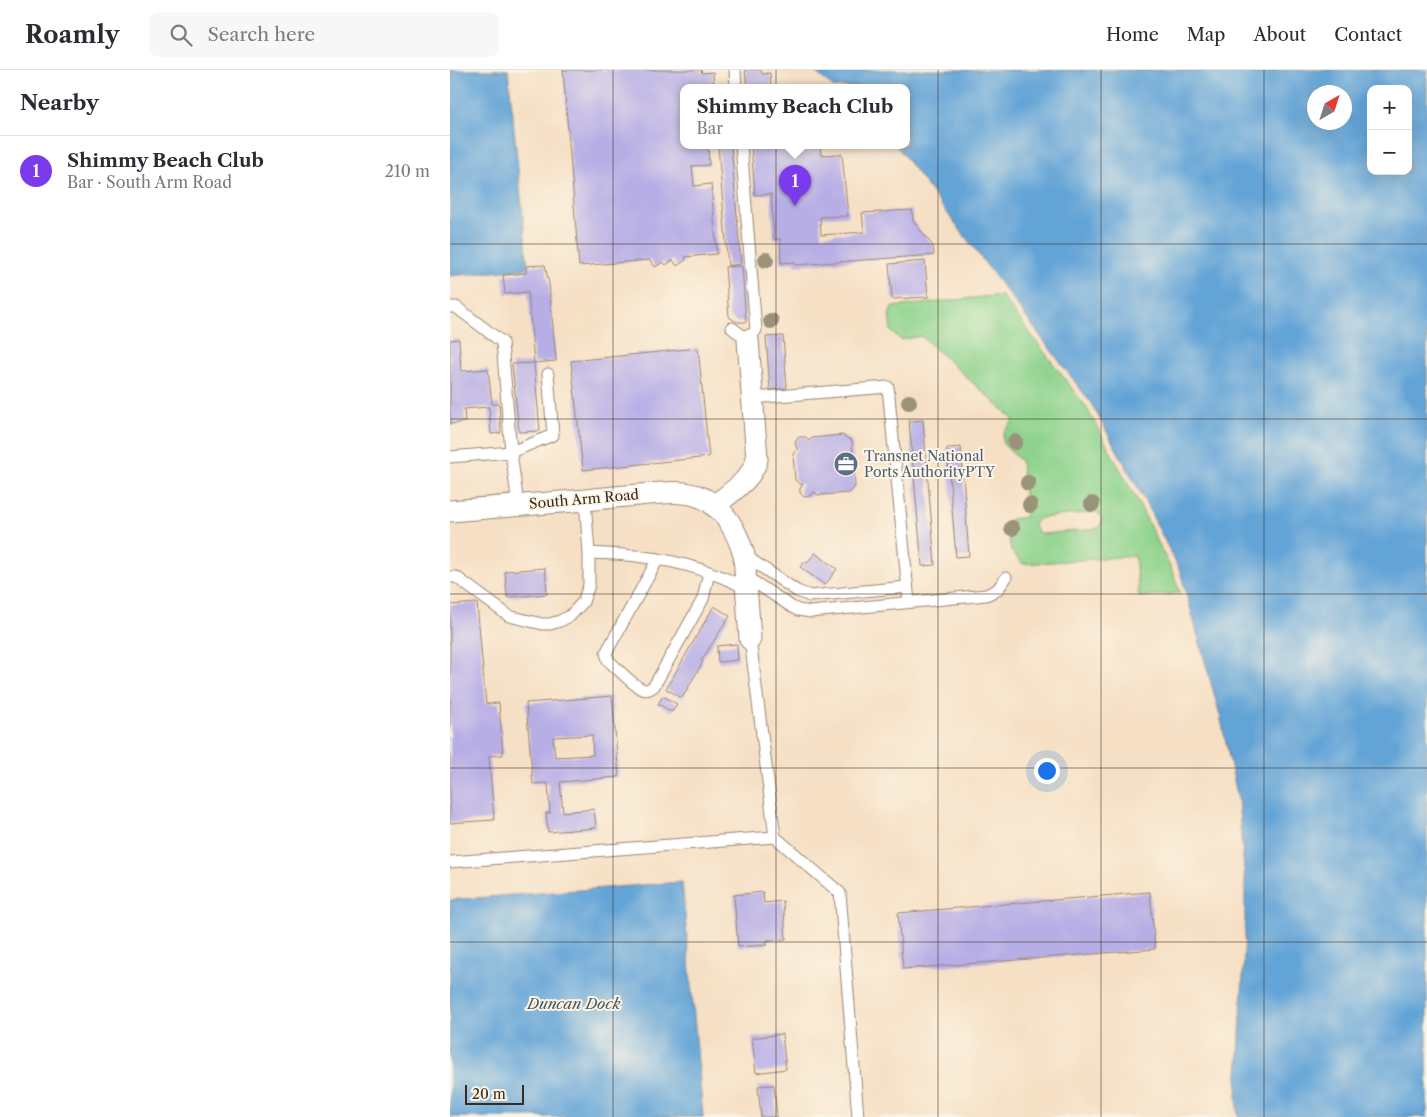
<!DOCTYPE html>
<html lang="en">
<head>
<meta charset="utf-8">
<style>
  :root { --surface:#fff; --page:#f7f7f7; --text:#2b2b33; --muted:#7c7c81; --line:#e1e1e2; --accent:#7c3aed }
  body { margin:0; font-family:"Libre Caslon Text",serif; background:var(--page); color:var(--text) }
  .controls { position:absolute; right:15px; top:15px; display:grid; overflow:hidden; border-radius:10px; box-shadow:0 5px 20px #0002 }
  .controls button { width:45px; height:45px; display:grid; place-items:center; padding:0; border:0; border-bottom:1px solid var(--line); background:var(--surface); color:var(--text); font:25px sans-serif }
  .compass { position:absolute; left:857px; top:15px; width:45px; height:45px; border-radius:50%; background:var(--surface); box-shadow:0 5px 20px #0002; rotate:39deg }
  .scale { position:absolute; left:15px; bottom:12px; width:59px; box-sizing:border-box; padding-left:5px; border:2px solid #3b2a1e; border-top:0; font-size:14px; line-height:18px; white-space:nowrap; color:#3b2a1e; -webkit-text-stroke:4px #fcf5e5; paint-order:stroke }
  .you { position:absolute; left:596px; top:700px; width:18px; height:18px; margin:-12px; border:4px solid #fff; border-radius:50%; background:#1a73e8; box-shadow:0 0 0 8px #1a73e833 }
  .badge { display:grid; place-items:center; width:32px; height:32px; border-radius:50%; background:var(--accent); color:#fff; font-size:16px; font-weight:700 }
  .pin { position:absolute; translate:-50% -41px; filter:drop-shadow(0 1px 2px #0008) }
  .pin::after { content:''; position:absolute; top:26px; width:18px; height:15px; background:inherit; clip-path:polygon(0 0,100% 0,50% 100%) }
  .popup { position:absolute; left:230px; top:14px; width:230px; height:65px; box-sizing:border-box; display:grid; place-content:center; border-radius:10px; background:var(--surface); filter:drop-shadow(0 1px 4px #0005); font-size:16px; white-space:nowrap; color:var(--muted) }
  .popup b { font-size:19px; color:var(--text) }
  .popup::after { content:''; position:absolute; left:50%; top:100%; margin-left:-10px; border:10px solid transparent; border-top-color:var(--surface) }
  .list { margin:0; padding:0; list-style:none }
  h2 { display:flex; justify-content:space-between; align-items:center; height:65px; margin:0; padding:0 20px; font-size:21px }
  h2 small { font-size:16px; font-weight:400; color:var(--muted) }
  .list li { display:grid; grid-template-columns:32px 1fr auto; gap:15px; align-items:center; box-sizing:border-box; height:70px; padding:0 20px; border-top:1px solid var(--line) }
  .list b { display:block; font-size:19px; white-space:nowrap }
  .list p { margin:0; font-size:16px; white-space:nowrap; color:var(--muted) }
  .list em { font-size:16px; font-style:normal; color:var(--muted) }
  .icon { flex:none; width:28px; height:28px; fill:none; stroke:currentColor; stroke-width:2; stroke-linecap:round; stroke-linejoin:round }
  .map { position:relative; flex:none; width:977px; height:1047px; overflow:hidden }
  header { display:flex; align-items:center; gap:30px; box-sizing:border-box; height:70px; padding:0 25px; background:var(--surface); border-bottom:1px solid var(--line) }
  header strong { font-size:24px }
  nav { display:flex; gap:28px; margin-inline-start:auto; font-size:18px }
  .search { width:350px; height:45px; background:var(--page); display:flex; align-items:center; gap:12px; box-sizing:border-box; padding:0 18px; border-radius:10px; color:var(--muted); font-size:19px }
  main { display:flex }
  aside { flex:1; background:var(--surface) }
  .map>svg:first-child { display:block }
  .green { fill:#8ed38d; stroke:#647e56; fill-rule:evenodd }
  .water { fill:#64a4d7; stroke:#50677a; fill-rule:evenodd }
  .building { fill:#b7aee6; fill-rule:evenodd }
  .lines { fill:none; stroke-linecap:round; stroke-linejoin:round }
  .lane-casing { stroke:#988572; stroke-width:13 }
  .street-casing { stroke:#988572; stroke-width:23 }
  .lane { stroke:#fff; stroke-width:11 }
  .street { stroke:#fff; stroke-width:21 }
  .tree { fill:#9b9379 }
  .grid { fill:none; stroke:#3b2a1e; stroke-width:1; stroke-opacity:0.55 }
  .labels { text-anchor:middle; stroke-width:4; stroke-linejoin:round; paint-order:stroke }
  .service-label { font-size:14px; fill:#4e5e75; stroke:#fcf5e5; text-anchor:start }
  .street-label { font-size:14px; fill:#3b2a1e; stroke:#fcf5e5 }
  .water-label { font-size:15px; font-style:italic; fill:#49555f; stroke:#fcf5e5 }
</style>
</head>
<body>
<header>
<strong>Roamly</strong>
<div class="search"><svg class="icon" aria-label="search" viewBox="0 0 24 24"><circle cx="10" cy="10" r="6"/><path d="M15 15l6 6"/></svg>Search here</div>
<nav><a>Home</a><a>Map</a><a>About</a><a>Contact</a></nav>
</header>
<main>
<aside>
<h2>Nearby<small></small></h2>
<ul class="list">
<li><span class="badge">1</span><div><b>Shimmy Beach Club</b><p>Bar · South Arm Road</p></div><em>210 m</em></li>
</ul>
</aside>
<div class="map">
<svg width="977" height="1047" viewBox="0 0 977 1047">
  <rect width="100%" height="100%" fill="#fcf5e5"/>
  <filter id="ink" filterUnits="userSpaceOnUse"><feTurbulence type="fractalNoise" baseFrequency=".02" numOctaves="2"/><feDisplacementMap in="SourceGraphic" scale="10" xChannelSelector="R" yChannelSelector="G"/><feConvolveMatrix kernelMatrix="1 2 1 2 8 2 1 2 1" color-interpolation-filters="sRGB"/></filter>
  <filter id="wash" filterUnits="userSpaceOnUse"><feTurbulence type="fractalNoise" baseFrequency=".0096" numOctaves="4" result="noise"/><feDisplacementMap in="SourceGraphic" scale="20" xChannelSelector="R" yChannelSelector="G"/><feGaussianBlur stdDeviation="1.12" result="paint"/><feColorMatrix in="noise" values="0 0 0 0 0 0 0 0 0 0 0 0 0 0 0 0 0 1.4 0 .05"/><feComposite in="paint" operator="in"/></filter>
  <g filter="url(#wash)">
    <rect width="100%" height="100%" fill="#f6e0c5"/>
    <path class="green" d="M 551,225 L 636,337 L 687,430 L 723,503 L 730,523 L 689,527 L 685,486 L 573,494 L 561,481 L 557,455 L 561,449 L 576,447 L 571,391 L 553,374 L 553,363 L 564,350 L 471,266 L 451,270 L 441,261 L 439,245 L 442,237 ZM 645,442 L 650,445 C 653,450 652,456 646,459 L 594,464 L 588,462 L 584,456 L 586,451 L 590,448 Z"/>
    <g class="water">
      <polygon points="0,0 58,0 78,196 75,196 75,199 0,206"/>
      <path d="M 363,0 L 977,0 L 977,1047 L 788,1047 L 787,1027 L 795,863 L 795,811 L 788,729 L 770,645 L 730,501 L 693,427 L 641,333 L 446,75 L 456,75 L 456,17 L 383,17 ZM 921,19 L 958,19 L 958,101 L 921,101 ZM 864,22 L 894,22 L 894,52 L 864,52 Z"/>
      <polygon points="232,812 253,1047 0,1047 0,830"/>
    </g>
    <g id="blocks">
      <g class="building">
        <polygon points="113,0 251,0 252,3 263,2 264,17 234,17 234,75 258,75 259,95 242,96 244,116 261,114 267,184 235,187 236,190 227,196 223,190 216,195 213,192 205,197 200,190 129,196"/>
        <polygon points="295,0 311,0 312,4 320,3 321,17 297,17"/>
        <polygon points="268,75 281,75 291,194 278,196"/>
        <polygon points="301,75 370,75 371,85 392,84 398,146 370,147 371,165 414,162 412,143 462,140 463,151 483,176 484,185 345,195 345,192 331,193 330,169 324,169 321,124 305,125"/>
        <polygon points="475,191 478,227 442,229 439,194"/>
        <polygon points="95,195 99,214 106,291 84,293 78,222 55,224 53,205 76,203 76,196"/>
        <polygon points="292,196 296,252 287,252 279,247 275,197"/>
        <polygon points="333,266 337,318 320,320 316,267"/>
        <polygon points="9,269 11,301 38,299 42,334 49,334 51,363 41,364 39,337 14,339 15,352 0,354 0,270"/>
        <polygon points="248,278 259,387 133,400 121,291"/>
        <polygon points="84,293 90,361 69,362 62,294"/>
        <polygon points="473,350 485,495 472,496 459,351"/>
        <polygon points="392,365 402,371 405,417 399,423 368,425 364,422 360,426 354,427 350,423 350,418 353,414 350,414 345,410 343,384 347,379 349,379 346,377 345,372 349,367 356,367 359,371 362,368"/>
        <polygon points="511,377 519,486 506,487 497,378"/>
        <polygon points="365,483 387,499 375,515 350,497 355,491 357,493"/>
        <polygon points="95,498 97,524 57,527 55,501"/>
        <polygon points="27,533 36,634 49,633 53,685 39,686 44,750 0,753 0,535"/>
        <polygon points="264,536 280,546 251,591 253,592 232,628 216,619"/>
        <polygon points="287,574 288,590 268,592 267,576"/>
        <path d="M 162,626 L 169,707 L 110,712 L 113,742 L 144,739 L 146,758 L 98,762 L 96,743 L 100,743 L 98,713 L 83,714 L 76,633 ZM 142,665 L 143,685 L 105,687 L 103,667 Z"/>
        <polygon points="213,626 227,634 222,642 208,634"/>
        <polygon points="313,822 314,833 333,831 336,869 317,870 317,875 288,877 284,825"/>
        <polygon points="700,822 705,879 453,899 448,843"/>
        <polygon points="332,964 336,999 306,1003 302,968"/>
        <polygon points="324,1015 327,1047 311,1047 308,1016"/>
      </g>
    </g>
  </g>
  <g filter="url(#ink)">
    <use href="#blocks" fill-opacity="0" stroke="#988572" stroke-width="1"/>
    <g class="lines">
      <defs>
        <g id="lane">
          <polyline points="285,0 286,17"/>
          <polyline points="0,237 6,237 52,272 61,382 68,435"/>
          <polyline points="282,258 298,270 306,260 291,75"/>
          <polyline points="302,328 438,317 459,532"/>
          <polyline points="0,387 61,382 103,365 98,304"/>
          <path d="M 139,483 C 157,484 175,484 193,487 C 228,491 264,502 296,518"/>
          <polyline points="294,485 347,521 360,526 457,517"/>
          <path d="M 208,489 L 156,583 L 158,590 L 161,593 C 168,599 185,617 192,619 C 197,621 200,619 204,616 L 253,529 L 259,502"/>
          <polyline points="295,506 342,537 348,540 361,542 536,525 547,520 556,508"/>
          <polyline points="0,507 6,507 59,546 92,554 100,554 110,551 120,546 133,532 139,515 139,483 135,430"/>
          <polyline points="300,569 325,767 390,823 408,1047"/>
          <polyline points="0,792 325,767"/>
        </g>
        <g id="street">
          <path d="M 264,436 C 280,423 302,410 307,389 L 298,270"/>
          <path d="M 0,441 C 45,437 91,434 136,430 C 154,428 172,426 189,425 C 211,423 233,419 253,428 C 276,439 287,462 294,485 L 300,569"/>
        </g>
      </defs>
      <use href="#lane" class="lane-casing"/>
      <use href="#street" class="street-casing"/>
      <use href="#lane" class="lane"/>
      <use href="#street" class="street"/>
    </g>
    <g class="tree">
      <circle cx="316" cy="190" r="8"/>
      <circle cx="321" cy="251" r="8"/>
      <circle cx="459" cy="332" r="8"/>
      <circle cx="565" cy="372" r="8"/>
      <circle cx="578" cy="413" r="8"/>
      <circle cx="642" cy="434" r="8"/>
      <circle cx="580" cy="435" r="8"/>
      <circle cx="562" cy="458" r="8"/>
    </g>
  </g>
  <path class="grid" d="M 163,0 L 163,1047M 326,0 L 326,1047M 488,0 L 488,1047M 651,0 L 651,1047M 814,0 L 814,1047M 0,174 L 977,174M 0,349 L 977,349M 0,524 L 977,524M 0,698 L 977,698M 0,872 L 977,872"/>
  <defs>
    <symbol id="office-disc" viewBox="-11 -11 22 22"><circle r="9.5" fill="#5c6f8a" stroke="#fcf5e5"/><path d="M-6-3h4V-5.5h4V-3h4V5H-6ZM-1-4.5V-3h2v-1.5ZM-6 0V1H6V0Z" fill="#fff"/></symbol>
  </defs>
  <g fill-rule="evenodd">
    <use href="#office-disc" x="382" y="380" width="28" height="28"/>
  </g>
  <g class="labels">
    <g class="service-label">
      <text x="414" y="391">Transnet National<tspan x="414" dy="16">Ports AuthorityPTY</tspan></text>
    </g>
    <g class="street-label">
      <text transform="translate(134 429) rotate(-5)" y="5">South Arm Road</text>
    </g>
    <g class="water-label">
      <text x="124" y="939">Duncan Dock</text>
    </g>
  </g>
</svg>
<div class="controls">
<button>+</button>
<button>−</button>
</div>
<svg class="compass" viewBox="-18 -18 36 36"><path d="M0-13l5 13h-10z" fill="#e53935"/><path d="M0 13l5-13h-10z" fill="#7c7c81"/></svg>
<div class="scale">20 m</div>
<div class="you"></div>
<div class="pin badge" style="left:345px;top:136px">1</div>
<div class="popup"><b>Shimmy Beach Club</b>Bar</div>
</div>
</main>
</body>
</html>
